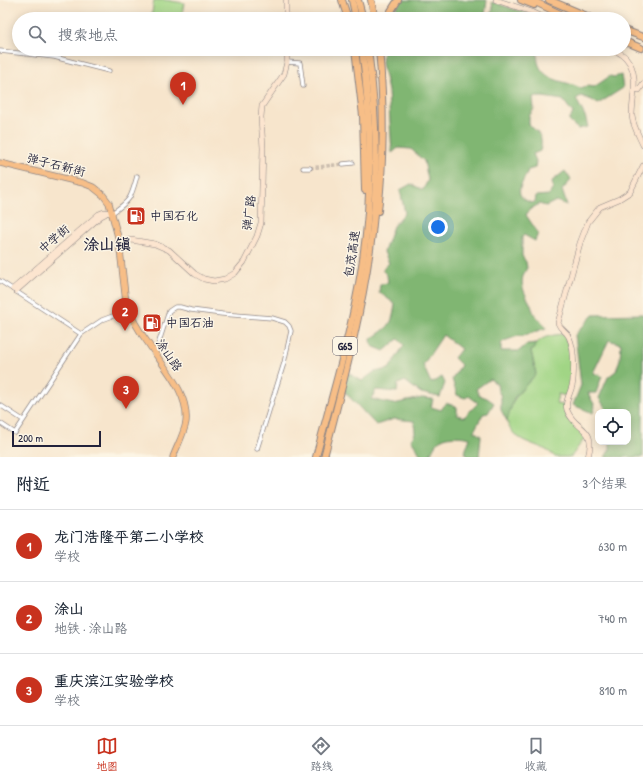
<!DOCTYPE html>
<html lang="zh">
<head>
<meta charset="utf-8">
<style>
  :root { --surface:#fff; --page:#f2f2f3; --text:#1f2937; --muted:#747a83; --line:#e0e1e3; --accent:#c8321e }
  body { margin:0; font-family:"Patrick Hand","LXGW WenKai TC",sans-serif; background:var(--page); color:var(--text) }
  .controls { position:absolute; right:12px; bottom:12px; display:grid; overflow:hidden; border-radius:8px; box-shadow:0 2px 10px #0003 }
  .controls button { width:36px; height:36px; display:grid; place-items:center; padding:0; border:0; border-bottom:1px solid var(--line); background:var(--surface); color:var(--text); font:20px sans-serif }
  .scale { position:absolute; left:12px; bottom:10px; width:89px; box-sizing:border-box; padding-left:4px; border:2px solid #22223b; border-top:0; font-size:11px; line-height:14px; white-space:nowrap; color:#22223b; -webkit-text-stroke:3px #fcf5e5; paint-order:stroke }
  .you { position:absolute; left:438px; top:227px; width:14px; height:14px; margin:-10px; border:3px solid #fff; border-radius:50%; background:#1a73e8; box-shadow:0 0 0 6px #1a73e833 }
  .badge { display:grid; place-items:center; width:26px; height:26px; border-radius:50%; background:var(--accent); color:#fff; font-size:13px; font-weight:700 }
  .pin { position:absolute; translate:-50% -33px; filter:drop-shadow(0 1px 2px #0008) }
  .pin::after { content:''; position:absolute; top:21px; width:14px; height:12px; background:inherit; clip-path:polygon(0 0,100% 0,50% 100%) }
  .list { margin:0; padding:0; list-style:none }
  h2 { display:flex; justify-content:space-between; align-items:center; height:52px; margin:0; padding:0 16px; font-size:17px }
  h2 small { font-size:13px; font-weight:400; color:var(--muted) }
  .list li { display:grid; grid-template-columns:26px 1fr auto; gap:12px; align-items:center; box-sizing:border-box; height:72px; padding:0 16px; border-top:1px solid var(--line) }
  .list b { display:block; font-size:15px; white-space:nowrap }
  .list p { margin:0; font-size:13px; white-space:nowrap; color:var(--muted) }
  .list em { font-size:13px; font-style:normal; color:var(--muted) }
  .icon { flex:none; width:22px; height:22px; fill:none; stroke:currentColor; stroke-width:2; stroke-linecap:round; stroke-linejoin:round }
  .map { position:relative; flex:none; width:643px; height:457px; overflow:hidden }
  .search { position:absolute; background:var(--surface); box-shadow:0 2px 10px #0003; left:12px; right:12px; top:12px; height:44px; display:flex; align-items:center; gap:10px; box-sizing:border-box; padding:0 14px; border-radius:22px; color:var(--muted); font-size:15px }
  .sheet { height:268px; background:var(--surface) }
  nav { display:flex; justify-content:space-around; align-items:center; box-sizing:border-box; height:56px; border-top:1px solid var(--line); background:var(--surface); font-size:11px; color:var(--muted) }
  nav a { display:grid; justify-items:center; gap:2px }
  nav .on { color:var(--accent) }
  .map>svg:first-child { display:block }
  .green { fill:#a1d585; stroke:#627c60 }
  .forest { fill:#80b672; stroke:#516c56; fill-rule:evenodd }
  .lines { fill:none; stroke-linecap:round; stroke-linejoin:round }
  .street-tunnel { stroke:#ccbeaf; stroke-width:3.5; stroke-dasharray:3.5 2; stroke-linecap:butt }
  .street-casing { stroke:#8c8484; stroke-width:5 }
  .secondary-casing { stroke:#8c8484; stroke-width:6 }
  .primary-casing { stroke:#8c8484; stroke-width:7 }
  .highway-casing { stroke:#8c8484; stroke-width:8 }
  .street { stroke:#fff; stroke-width:3.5 }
  .secondary { stroke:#fce5cf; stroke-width:5 }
  .primary { stroke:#f7be87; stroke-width:5.5 }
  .highway { stroke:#f7be87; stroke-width:6 }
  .labels { text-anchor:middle; stroke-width:3; stroke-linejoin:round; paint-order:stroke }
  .shield { fill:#fcf5e5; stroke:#63616e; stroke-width:1 }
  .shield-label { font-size:11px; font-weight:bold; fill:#22223b }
  .street-label { font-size:12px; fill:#22223b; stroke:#fcf5e5 }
  .poi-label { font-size:12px; fill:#22223b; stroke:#fcf5e5; text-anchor:start }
  .district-label { font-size:16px; font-weight:bold; fill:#22223b; stroke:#fcf5e5 }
</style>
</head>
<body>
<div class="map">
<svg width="643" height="457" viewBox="0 0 643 457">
  <rect width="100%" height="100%" fill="#fcf5e5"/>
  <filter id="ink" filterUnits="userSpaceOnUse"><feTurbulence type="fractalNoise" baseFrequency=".025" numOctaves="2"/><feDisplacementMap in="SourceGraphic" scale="8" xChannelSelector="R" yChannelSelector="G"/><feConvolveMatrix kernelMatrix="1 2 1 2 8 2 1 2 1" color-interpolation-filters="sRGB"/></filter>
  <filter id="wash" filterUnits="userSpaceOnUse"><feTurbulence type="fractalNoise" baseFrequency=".012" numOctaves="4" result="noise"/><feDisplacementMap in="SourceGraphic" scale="16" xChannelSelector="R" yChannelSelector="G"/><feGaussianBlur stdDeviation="0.9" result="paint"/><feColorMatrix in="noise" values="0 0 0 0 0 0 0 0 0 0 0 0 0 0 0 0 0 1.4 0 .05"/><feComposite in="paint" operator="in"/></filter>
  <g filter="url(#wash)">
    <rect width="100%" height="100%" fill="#f7e5cc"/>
    <g class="green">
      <polygon points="154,0 165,0 184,3 181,19 151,19"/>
      <path d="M 563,334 C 565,338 567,342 569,346 C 574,358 571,384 566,396 L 558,394 L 556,404 L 563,405 L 567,418 L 582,429 L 586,436 L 571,457 L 555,457 C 547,448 536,446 525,441 C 488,423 518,393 536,374 L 531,351 C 535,349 534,346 537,343 C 543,336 554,335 563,334 Z"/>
    </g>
    <g class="forest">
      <polygon points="402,0 487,0 485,15 488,16 493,10 492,2 532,15 531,19 388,19"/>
      <path d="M 383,49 L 536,49 C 538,54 537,57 538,62 C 543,82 565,80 580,88 L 587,86 L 594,87 L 610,76 L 614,77 L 621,75 L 623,88 L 598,104 L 592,100 L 581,96 L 576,99 L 585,116 L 588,127 L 578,129 L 569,121 L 573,113 L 563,100 L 543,97 L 533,97 L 534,109 L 529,116 L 529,124 C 539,134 544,137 540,151 L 533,154 L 536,161 L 535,168 L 528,170 C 522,186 511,194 531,203 L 535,202 L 536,196 L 549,195 L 553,188 L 552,181 L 565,171 L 571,180 L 562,190 L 567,205 L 556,201 L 546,206 L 539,204 L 529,210 L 526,215 L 538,233 L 535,241 L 524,235 L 522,237 L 522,256 L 526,262 L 527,268 C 519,280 522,289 529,301 C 532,306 532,312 536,316 C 540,320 543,322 546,328 L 523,336 L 518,336 L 504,341 L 501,344 L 501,351 L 519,351 L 527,344 L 537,343 L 534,349 L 531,351 L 536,374 L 514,398 L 507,421 L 501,410 L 501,396 L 498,391 L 497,384 L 490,379 L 476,389 L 479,395 L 487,398 L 494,403 L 488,413 L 483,414 L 474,431 L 481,436 L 479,457 L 468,457 L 465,452 L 470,438 C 463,436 449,435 442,439 C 436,441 432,451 429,457 L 422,457 L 411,440 L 415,433 L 414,421 L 394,419 L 376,425 L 343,390 L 348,373 L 362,381 L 374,372 L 389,369 L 404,345 L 398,339 L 384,351 L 372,346 L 371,339 C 389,326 392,327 395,304 L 379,292 L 380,284 L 388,283 L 387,275 L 382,270 L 389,263 L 384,252 L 393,226 L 405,213 L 400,190 L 411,184 L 423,190 L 428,180 L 424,161 L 411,149 L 398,148 L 392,153 L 388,91 L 382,63 ZM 443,335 L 461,349 L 454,358 L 461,365 L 452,379 L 457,395 L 465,398 L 469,396 L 478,403 L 464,417 L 457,415 L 457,407 L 446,403 L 441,410 L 431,407 L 433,399 L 422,398 L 393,404 L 371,399 L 376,390 L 397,392 L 398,384 L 405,381 L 421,393 L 440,397 L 445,383 L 442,377 L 431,383 L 423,365 Z"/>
      <polygon points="643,314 643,457 605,457 610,449 610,442 628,442 628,412 603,412 606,409 599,398 608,377 616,371 620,359 621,344 609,340 593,373 602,376 596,393 588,393 595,406 593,413 573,405 581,385 575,335 593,315"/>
    </g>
  </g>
  <g filter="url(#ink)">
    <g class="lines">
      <polyline class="street-tunnel" points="310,168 343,164"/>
      <defs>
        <g id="street">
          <polyline points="0,51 54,57 109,71"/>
          <polyline points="287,62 300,63 303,86"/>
          <polyline points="343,164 353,163"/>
          <polyline points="303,168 310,168"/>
          <path d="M 112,213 C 131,200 131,198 137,176"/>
          <polyline points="0,281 81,334 15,433 0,423"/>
          <polyline points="81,334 102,320 129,310"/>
          <polyline points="155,354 169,311 175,307 180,307 191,310 222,314 272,318 285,322 289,326 291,331 284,363 257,449"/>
          <polyline points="0,405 23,420"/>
        </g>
        <g id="secondary">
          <polyline points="496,0 532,12 547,19"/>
          <polyline points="286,19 286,0"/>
          <path d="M 613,49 C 617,52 623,54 626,58 C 640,74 632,97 632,116 C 633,126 639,136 643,145"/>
          <polyline points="635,89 639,90 643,84"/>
          <polyline points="119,241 131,240 155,244 169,250 195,274 204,279 214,281 225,279 235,273 244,262 257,236 261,223 263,148 261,117 262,106 284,74 287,62 287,49"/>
          <polyline points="13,289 99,214 104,212 112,213"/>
          <polyline points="16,291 101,216 105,214"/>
          <path d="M 588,457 C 597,425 575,432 567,410 C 564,400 573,390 573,380 C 574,367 575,349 569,337 C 566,330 561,331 558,323 L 580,243 L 588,222 L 600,207 L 619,199 L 630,192 L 643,166"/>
        </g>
        <path id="primary" d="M 0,163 L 83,183 L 93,187 L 103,195 L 109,203 L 119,241 L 126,303 C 131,317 139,331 148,343 C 163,367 189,392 186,422 C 184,434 177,446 173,457"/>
        <g id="highway">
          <polyline points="342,0 348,19"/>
          <polyline points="352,0 356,19"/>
          <polyline points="358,0 363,19"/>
          <polyline points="371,0 375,19"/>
          <polyline points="521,0 534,5"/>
          <polyline points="531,0 571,19"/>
          <polyline points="549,0 594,19"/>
          <polyline points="386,19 398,0"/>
          <polyline points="624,30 643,37"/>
          <polyline points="624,41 641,48"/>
          <polyline points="355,49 363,116 365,190"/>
          <path d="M 378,211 C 384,158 384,102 379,49"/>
          <path d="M 316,457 C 332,396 351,334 361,272 C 373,199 372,123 362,49"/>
          <path d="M 324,457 C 343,384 363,309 372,234 C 379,173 376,110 368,49"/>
        </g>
      </defs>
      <use href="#street" class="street-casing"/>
      <use href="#secondary" class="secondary-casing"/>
      <use href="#primary" class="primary-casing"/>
      <use href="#highway" class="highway-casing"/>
      <use href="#street" class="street"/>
      <use href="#secondary" class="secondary"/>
      <use href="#primary" class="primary"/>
      <use href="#highway" class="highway"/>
    </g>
  </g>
  <defs>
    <symbol id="fuel-square" viewBox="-11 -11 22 22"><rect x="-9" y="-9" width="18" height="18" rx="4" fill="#c8321e" stroke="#fcf5e5"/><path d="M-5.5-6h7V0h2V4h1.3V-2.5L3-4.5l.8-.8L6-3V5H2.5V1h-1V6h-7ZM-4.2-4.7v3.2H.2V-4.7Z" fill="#fff"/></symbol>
  </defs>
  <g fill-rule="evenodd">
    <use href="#fuel-square" x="125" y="205" width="22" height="22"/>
    <use href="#fuel-square" x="141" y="312" width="22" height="22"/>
  </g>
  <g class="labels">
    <rect class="shield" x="333" y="337" width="24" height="18" rx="3"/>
    <g class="shield-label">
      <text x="345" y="350">G65</text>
    </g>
    <g class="street-label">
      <text transform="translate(56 165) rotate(14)" y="4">弹子石新街</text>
      <text transform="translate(249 213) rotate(-83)" y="4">弹广路</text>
      <text transform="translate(54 239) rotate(-41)" y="4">中学街</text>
      <text transform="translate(352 254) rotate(-82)" y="4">包茂高速</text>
      <text transform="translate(169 355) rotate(56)" y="4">涂山路</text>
    </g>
    <g class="poi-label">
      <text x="150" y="220">中国石化</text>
      <text x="166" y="327">中国石油</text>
    </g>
    <g class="district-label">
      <text x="107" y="250">涂山镇</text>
    </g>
  </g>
</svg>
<div class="controls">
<button><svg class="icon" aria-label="locate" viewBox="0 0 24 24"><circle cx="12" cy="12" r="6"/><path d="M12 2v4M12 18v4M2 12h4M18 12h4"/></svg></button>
</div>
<div class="scale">200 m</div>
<div class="you"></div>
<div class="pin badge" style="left:183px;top:105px">1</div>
<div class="pin badge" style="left:125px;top:331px">2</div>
<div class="pin badge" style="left:126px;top:409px">3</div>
<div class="search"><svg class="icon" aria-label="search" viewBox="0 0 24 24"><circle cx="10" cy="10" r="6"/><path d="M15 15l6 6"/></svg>搜索地点</div>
</div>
<section class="sheet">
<h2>附近<small>3个结果</small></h2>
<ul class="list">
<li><span class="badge">1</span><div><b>龙门浩隆平第二小学校</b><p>学校</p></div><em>630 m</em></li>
<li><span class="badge">2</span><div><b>涂山</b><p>地铁 · 涂山路</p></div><em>740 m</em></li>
<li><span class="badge">3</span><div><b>重庆滨江实验学校</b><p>学校</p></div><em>810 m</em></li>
</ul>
</section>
<nav>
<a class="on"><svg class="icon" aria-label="map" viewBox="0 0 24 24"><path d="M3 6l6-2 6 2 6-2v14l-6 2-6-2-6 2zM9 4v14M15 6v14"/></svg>地图</a>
<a><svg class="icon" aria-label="directions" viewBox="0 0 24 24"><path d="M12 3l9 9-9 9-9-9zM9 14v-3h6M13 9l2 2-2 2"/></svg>路线</a>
<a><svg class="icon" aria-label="saved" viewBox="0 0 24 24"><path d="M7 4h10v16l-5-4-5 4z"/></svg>收藏</a>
</nav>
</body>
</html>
